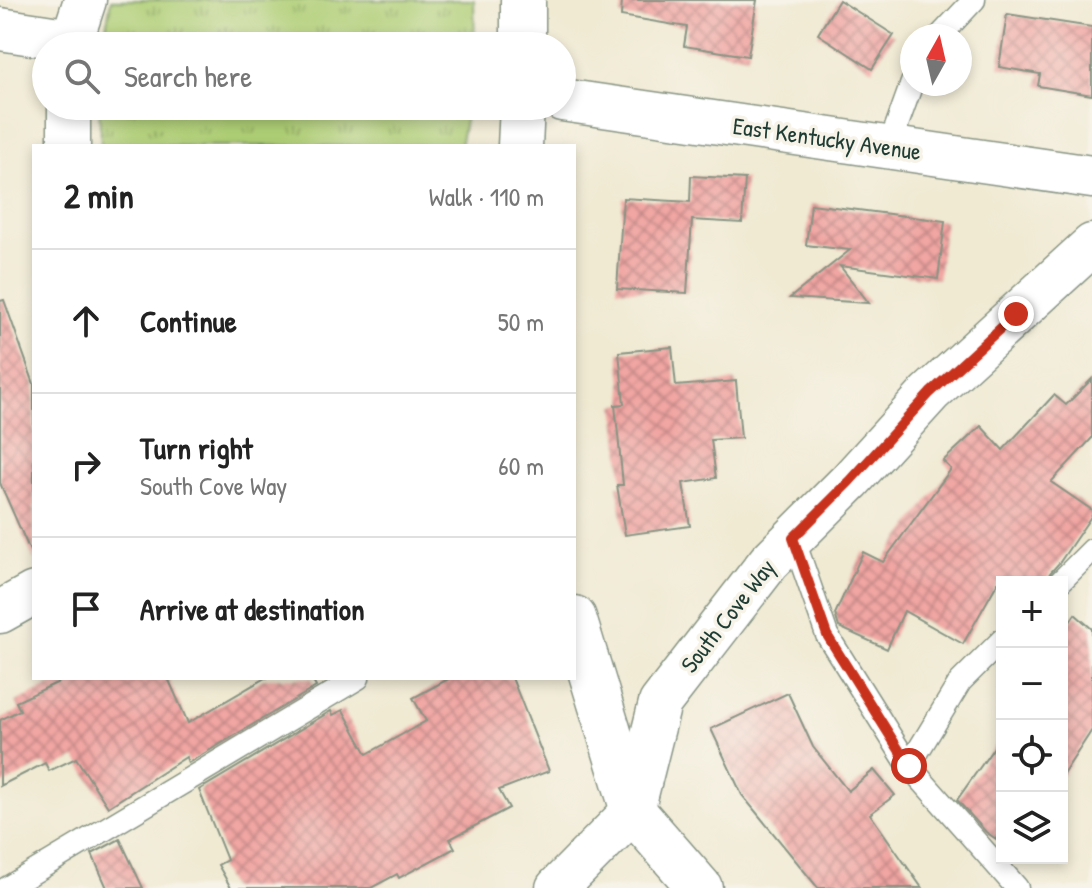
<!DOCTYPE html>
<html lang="en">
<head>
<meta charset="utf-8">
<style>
  :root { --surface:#fff; --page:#f2f2f2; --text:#222; --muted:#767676; --line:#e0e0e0 }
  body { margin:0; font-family:"Patrick Hand",sans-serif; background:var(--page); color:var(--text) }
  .controls { position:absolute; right:24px; bottom:24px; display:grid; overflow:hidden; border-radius:0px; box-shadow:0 4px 12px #0003 }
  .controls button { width:72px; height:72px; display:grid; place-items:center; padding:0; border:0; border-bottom:2px solid var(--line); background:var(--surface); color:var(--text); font:40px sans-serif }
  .compass { position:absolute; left:900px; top:24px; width:72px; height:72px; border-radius:50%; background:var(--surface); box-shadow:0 4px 12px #0003; rotate:8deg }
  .stop { position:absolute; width:24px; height:24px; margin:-18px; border:6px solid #c8321e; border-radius:50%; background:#fff }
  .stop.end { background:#c8321e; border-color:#fff; box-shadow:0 2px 8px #0008 }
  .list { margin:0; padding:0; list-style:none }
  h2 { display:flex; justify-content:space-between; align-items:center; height:104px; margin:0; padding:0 32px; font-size:34px }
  h2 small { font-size:26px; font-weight:400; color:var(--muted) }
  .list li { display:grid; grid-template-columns:52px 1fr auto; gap:24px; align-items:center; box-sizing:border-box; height:144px; padding:0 32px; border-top:2px solid var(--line) }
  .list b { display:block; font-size:30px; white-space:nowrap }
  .list p { margin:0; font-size:26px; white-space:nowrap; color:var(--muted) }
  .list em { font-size:26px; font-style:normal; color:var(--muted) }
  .icon { flex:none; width:44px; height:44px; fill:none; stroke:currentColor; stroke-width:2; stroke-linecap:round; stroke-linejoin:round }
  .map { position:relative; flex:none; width:1092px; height:888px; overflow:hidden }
  .search { position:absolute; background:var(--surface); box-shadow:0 4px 12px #0003; left:32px; top:32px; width:544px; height:88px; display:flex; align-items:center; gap:20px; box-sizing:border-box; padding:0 28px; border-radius:44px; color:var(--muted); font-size:30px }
  .panel { position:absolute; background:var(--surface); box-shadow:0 4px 12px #0003; left:32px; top:144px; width:544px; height:536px; border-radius:0px }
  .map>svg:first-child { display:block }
  .park { fill:url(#park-tufts); stroke:#668654; stroke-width:2 }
  .building { fill:url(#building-cross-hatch) }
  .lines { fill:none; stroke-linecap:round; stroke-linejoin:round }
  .lane-casing { stroke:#889484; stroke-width:25 }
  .street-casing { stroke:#889484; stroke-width:45 }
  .secondary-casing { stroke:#889484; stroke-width:47 }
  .lane { stroke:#fff; stroke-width:22 }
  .street { stroke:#fff; stroke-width:42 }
  .secondary { stroke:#fff; stroke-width:44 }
  .route { stroke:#c8321e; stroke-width:10 }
  .labels { text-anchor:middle; stroke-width:7; stroke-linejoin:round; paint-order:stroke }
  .street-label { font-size:24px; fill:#1f3d34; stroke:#f7f3e8 }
</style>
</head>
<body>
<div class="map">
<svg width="1092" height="888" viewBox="0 0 1092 888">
  <defs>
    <pattern id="park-tufts" width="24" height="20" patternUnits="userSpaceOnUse" patternTransform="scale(2)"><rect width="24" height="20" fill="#aece75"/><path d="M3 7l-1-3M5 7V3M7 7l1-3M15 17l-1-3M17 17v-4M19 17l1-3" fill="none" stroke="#8da861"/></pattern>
    <pattern id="building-cross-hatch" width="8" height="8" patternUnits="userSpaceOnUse" patternTransform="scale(2)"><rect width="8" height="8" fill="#f1a6a3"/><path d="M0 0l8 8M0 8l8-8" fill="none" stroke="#c38886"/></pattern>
  </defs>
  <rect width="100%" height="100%" fill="#f7f3e8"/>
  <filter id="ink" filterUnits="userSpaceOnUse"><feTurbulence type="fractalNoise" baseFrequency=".0125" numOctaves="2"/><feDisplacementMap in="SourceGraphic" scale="16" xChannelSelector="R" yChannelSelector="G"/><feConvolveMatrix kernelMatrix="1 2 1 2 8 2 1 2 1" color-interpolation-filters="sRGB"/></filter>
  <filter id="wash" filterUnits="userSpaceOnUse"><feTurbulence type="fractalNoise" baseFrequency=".006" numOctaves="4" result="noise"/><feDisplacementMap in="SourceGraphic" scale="32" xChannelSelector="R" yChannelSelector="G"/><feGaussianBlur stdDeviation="1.8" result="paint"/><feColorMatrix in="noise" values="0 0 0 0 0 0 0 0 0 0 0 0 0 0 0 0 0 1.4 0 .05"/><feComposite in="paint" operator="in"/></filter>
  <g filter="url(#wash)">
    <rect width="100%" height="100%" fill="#f0ead3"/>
    <g class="park">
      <polygon points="111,0 474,0 475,46 103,46"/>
      <polygon points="99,106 468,106 460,146 101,146"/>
    </g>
    <g id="blocks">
      <g class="building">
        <polygon points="622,0 757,0 748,56 684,46 687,27 621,16"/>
        <polygon points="839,0 894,35 872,69 818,34"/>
        <polygon points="1007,14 1092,27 1092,95 1038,86 1040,74 999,67"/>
        <polygon points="691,176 745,179 742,223 692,220 687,293 617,289 623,198 690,202"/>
        <polygon points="811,204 945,221 938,279 840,266 869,303 790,298 850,250 806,245"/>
        <polygon points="4,300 34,384 34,560 0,483 0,301"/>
        <polygon points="672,347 676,386 736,381 741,438 711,440 716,478 683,483 690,526 625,535 617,485 623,485 615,405 624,404 619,352"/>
        <polygon points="1092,379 1092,438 1051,482 1092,510 1092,515 1060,562 1050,573 1046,582 998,582 963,644 904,611 887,649 839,627 835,614 863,552 883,562 951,469 943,461 981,426 1003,450 1054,395 1066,405"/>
        <polygon points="1075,614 1092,629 1092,730 1062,776 1062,634"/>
        <polygon points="67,678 168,678 188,723 265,678 311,678 316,687 188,763 186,757 108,807 76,758 49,771 45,763 0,786 0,720 20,710 16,702"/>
        <polygon points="450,678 512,678 549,771 499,790 509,808 450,839 455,848 399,878 397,874 371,888 231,888 218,865 227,860 199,790 331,711 333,715 343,710 367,754 426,721 413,698"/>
        <polygon points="788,693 813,747 848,791 874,770 895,795 870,814 922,888 818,888 742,795 711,729"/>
        <polygon points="1002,736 1002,843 986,832 957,800"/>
        <polygon points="120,839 143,888 107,888 92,854"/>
      </g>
    </g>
  </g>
  <g filter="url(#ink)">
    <use href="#blocks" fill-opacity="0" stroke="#889484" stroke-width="2"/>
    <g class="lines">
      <defs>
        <g id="lane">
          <polyline points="940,36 974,0"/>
          <polyline points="889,147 912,83"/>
          <polyline points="793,538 827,635 909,766 1017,888"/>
          <polyline points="1060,582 1092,550"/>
          <polyline points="909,766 960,682 1002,640"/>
          <polyline points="7,888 358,678"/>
        </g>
        <g id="street">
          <polyline points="0,29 72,40"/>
          <polyline points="71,46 72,40 85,0"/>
          <polyline points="562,100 1092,177"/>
          <polyline points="69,106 69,146"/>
          <polyline points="0,612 34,593"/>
          <polyline points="557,888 633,811 660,703 769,562 850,481 930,393 1092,245"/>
        </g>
        <g id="secondary">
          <polyline points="523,46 523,0"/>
          <polyline points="520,146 522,106"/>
          <polyline points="574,618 633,811 700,888"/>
        </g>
      </defs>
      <use href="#lane" class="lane-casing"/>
      <use href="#street" class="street-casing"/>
      <use href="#secondary" class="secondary-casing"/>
      <use href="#lane" class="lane"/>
      <use href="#street" class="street"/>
      <use href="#secondary" class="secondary"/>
    </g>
  </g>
  <g class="lines" filter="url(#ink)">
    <polyline class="route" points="909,766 827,635 793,538 850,481 930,393 1016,314"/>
  </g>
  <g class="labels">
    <g class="street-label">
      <text transform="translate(827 139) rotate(8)" y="8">East Kentucky Avenue</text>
      <text transform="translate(728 616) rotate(-52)" y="8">South Cove Way</text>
    </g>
  </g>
</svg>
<div class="controls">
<button>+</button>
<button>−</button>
<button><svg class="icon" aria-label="locate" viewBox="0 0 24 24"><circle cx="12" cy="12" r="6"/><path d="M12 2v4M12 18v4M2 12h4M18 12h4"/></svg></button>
<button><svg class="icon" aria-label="layers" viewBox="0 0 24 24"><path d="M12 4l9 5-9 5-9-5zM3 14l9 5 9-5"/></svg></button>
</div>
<svg class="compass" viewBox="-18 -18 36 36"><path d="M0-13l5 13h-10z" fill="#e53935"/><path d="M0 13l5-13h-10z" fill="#767676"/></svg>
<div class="stop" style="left:909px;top:766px"></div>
<div class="stop end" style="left:1016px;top:314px"></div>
<div class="search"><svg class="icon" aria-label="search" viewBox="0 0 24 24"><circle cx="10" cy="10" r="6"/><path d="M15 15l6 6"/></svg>Search here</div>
<section class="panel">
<h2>2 min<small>Walk · 110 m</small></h2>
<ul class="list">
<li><svg class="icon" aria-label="ahead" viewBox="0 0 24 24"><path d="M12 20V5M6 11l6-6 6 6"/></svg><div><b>Continue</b></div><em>50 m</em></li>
<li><svg class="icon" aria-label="right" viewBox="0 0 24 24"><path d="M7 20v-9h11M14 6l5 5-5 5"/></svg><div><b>Turn right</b><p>South Cove Way</p></div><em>60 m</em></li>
<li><svg class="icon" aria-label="arrive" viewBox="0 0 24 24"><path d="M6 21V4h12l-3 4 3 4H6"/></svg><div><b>Arrive at destination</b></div></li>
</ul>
</section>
</div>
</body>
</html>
